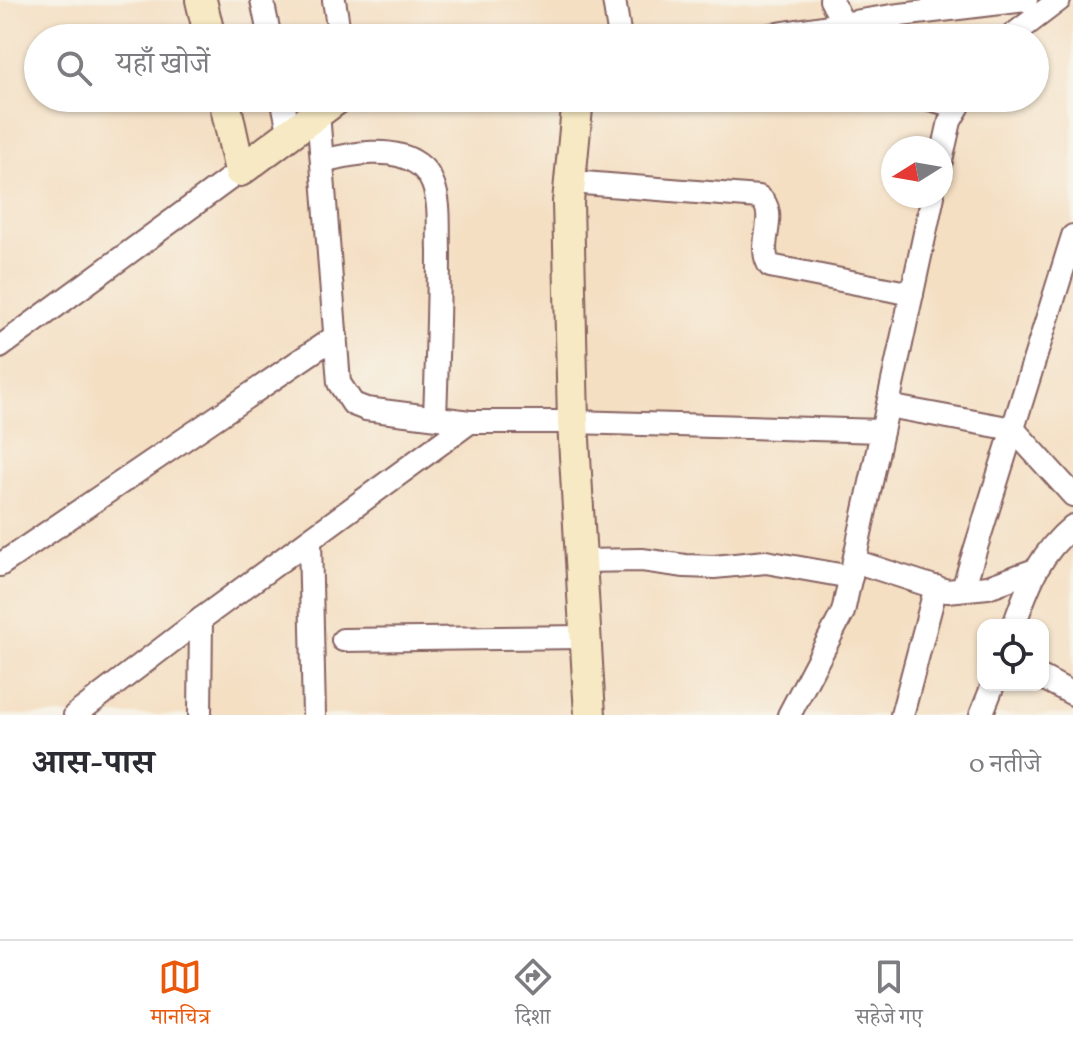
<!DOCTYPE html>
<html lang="hi">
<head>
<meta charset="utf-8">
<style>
  :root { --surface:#fff; --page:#f7f7f7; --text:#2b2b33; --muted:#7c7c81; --line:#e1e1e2; --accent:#ea580c }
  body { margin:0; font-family:Vollkorn,"Noto Serif Devanagari",serif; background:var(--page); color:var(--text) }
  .controls { position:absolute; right:24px; bottom:24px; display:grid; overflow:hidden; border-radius:16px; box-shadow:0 2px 6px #0004 }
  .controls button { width:72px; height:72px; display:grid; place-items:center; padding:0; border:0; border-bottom:2px solid var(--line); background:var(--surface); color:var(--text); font:40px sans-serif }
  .compass { position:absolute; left:881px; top:136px; width:72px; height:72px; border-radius:50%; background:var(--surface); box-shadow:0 2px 6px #0004; rotate:259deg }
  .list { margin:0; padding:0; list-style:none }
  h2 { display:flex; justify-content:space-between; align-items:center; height:104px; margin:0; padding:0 32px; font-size:34px }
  h2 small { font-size:26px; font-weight:400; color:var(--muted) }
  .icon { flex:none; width:44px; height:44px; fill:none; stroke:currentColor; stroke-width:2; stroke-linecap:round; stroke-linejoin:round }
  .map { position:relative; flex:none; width:1073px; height:715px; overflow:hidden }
  .search { position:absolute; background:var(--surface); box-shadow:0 2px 6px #0004; left:24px; right:24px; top:24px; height:88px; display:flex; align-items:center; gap:20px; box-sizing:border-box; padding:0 28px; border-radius:44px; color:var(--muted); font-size:30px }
  .sheet { height:224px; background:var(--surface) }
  nav { display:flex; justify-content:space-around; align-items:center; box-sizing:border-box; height:112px; border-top:2px solid var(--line); background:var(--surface); font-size:22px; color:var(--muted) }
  nav a { display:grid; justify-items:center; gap:4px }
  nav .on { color:var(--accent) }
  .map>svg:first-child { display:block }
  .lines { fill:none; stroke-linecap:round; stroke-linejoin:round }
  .minor-casing { stroke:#866260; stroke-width:26 }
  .secondary-casing { stroke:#866260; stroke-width:34 }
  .minor { stroke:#fff; stroke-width:22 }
  .secondary { stroke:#f7e9c3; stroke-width:30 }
</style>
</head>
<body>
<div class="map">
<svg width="1073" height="715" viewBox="0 0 1073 715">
  <rect width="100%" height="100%" fill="#f7f3e8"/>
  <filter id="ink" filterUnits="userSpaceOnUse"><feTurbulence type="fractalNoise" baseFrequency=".0125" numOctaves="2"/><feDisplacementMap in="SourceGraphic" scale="16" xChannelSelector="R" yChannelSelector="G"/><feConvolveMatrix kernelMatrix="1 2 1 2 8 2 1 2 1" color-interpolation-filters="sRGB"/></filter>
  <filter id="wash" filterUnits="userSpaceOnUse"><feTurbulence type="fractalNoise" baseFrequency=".006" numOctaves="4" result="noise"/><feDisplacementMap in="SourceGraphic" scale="32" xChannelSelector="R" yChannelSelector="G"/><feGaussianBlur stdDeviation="1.8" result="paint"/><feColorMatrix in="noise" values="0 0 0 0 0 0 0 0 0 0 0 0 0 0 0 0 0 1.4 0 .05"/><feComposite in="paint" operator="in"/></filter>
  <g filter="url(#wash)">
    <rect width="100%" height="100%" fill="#f4dfc3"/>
  </g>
  <g filter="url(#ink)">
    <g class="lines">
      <defs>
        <g id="minor">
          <polyline points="262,0 270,38"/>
          <polyline points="334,0 340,38"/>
          <polyline points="614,0 620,38"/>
          <polyline points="831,0 843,23 842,36"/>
          <polyline points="753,38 892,16 1026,0"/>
          <polyline points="1009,38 1059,0"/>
          <polyline points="282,98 290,135"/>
          <polyline points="926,98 958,107"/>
          <polyline points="318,112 339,383 353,404 366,409 470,422 573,422 882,431"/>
          <path d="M 322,161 C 351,154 393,145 418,164 C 425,169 430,176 433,184 C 441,204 438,229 439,251 C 439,306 437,362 435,417"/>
          <polyline points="941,161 950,121 963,98"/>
          <path d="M 571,182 L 759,197 C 781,214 755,245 770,266 L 912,294"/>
          <polyline points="0,347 240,171"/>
          <polyline points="888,406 1013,429 1073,495"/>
          <polyline points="310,540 314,715"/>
          <polyline points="581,561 642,560 685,566 714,567 766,562 851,577"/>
          <polyline points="854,561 947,591 988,587 1035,570"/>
          <polyline points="0,565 336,336"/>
          <polyline points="963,589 1073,236"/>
          <path d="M 1014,625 C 1029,584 1038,555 1073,526"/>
          <polyline points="343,640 584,637"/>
          <polyline points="1043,678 1073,694"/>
          <polyline points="75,715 201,619 470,422"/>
          <polyline points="200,715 201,619"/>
          <polyline points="789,715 843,612 933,196"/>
          <polyline points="902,715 936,587"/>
          <polyline points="981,715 993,685"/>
        </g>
        <g id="secondary">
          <polyline points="201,0 210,38"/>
          <polyline points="224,98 240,171 338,98"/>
          <polyline points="578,98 568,202 573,422 590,715"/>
        </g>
      </defs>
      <use href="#minor" class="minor-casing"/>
      <use href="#secondary" class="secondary-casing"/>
      <use href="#minor" class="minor"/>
      <use href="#secondary" class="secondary"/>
    </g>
  </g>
</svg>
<div class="controls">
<button><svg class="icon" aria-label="locate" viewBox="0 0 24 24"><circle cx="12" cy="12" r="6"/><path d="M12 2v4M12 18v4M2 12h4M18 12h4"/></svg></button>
</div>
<svg class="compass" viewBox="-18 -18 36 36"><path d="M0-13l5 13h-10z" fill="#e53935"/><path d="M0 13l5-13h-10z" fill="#7c7c81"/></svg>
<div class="search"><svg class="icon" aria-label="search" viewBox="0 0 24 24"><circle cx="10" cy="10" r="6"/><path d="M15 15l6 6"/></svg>यहाँ खोजें</div>
</div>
<section class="sheet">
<h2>आस-पास<small>0 नतीजे</small></h2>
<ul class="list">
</ul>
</section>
<nav>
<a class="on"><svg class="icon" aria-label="map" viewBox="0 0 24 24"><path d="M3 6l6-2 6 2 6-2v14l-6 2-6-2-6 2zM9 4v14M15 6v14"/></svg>मानचित्र</a>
<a><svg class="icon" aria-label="directions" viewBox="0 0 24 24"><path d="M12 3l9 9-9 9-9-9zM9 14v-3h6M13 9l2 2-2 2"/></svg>दिशा</a>
<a><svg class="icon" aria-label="saved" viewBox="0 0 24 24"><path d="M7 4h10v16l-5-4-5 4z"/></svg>सहेजे गए</a>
</nav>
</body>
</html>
